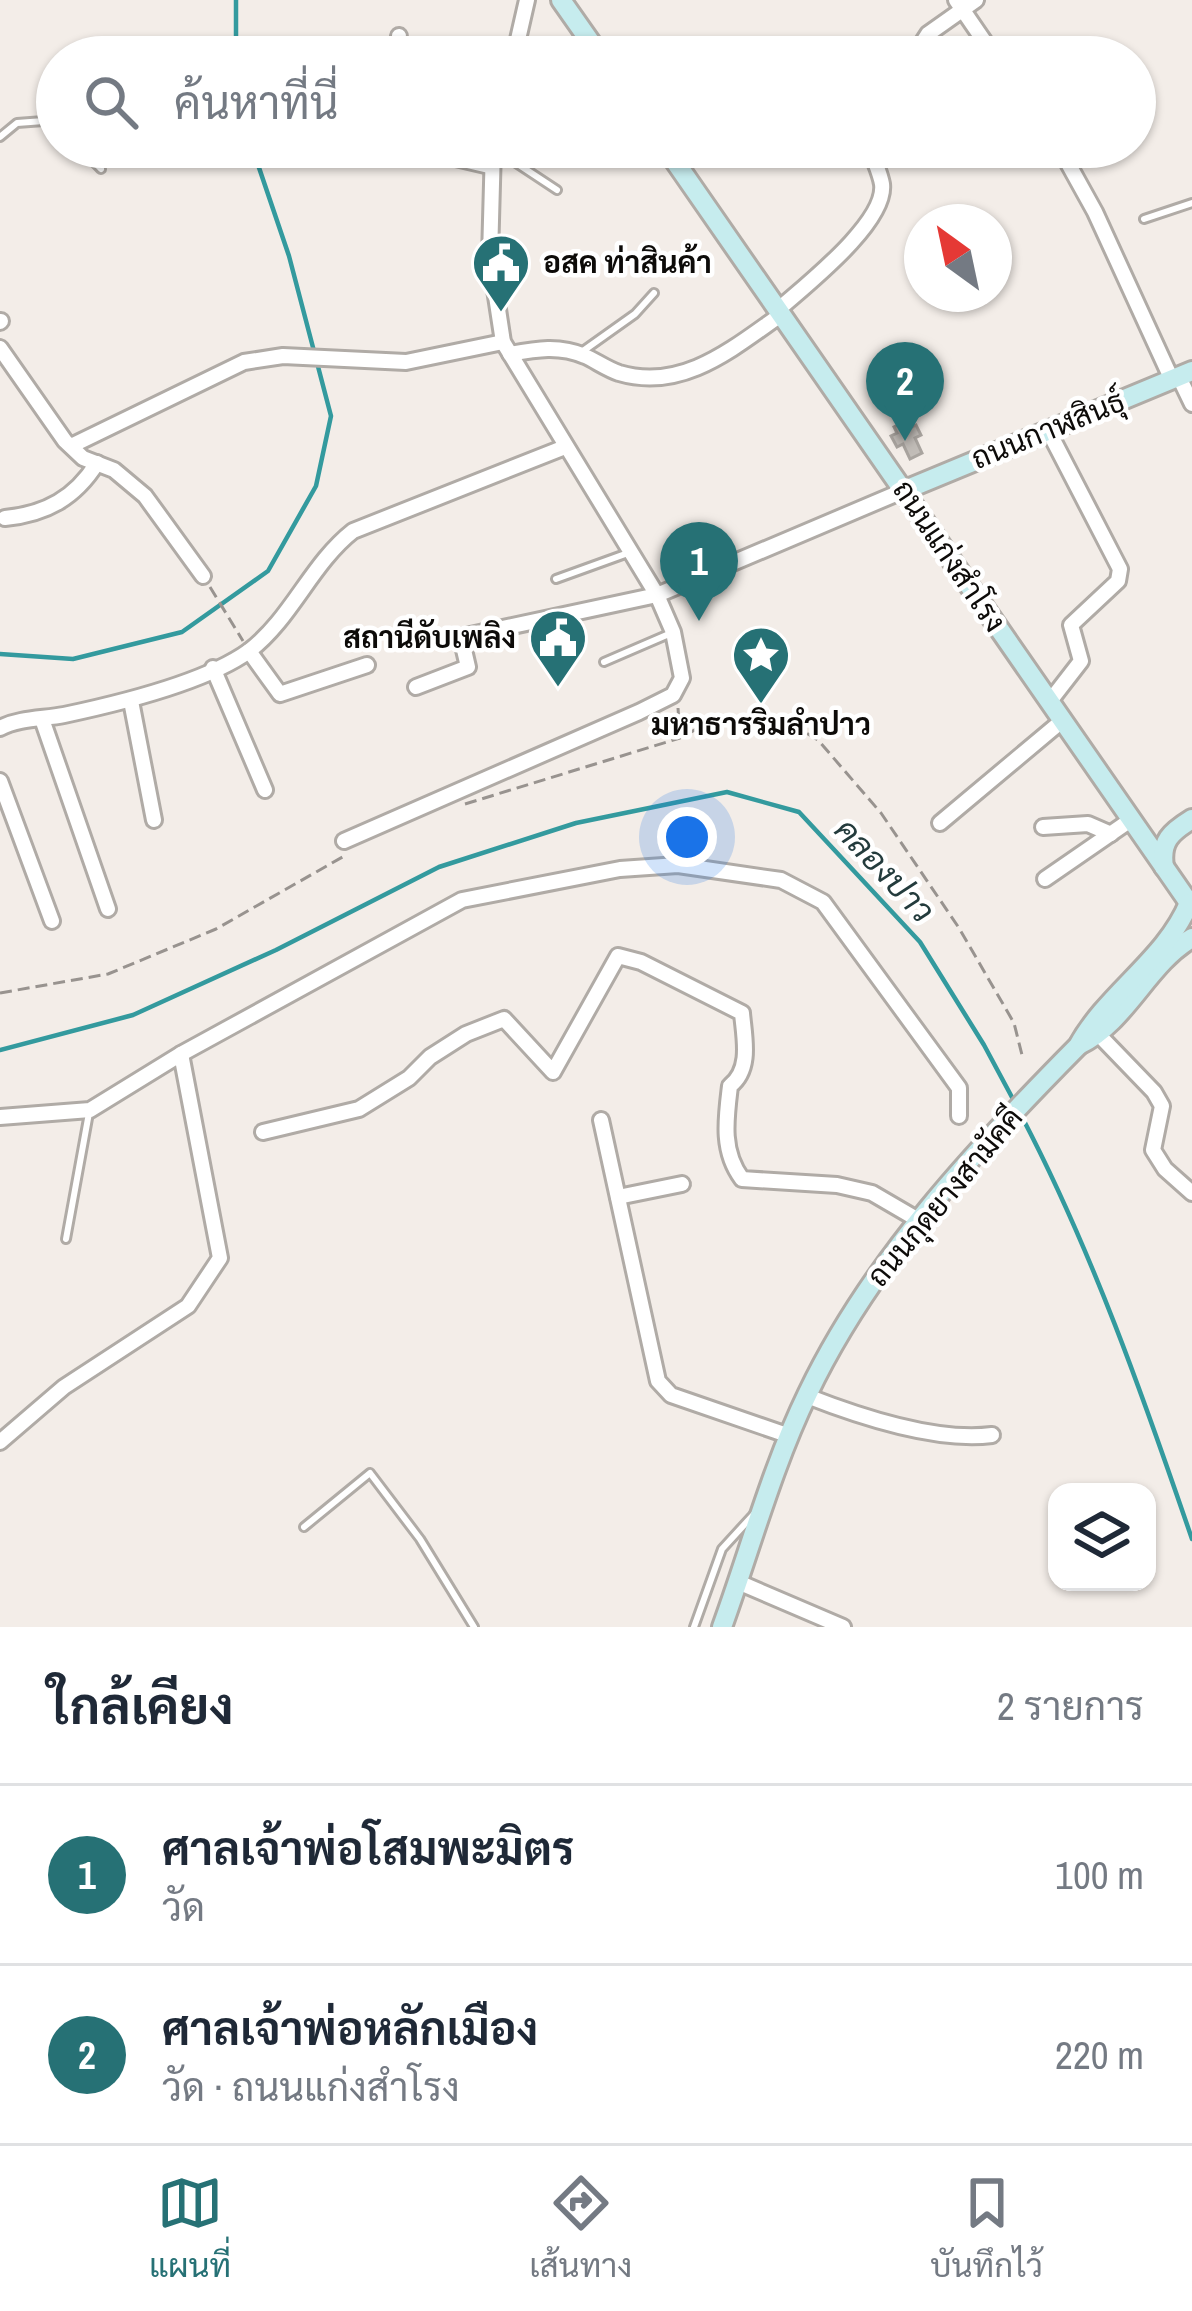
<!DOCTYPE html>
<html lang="th">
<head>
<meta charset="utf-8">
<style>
  :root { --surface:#fff; --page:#f6f6f7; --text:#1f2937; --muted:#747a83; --line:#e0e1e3; --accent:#267175 }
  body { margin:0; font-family:"Archivo Narrow",Sarabun,sans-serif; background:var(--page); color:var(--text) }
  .controls { position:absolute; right:36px; bottom:36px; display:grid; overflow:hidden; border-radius:24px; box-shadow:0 3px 9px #0004 }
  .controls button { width:108px; height:108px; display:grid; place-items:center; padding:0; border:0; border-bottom:3px solid var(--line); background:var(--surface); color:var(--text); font:60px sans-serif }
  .compass { position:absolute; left:904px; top:204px; width:108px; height:108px; border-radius:50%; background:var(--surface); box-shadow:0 3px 9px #0004; rotate:327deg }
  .you { position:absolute; left:687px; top:837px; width:42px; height:42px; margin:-30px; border:9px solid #fff; border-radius:50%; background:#1a73e8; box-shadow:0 0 0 18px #1a73e833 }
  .badge { display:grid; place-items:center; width:78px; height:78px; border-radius:50%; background:var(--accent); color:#fff; font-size:39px; font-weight:700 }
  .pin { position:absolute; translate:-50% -99px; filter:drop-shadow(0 3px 6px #0008) }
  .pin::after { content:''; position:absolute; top:63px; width:42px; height:36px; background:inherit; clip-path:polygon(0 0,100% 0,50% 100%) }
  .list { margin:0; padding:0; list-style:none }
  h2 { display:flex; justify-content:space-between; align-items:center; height:156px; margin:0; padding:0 48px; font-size:51px }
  h2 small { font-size:39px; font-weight:400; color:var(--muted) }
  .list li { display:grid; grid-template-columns:78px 1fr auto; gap:36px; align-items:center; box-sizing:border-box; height:180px; padding:0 48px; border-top:3px solid var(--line) }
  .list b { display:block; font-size:45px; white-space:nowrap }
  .list p { margin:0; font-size:39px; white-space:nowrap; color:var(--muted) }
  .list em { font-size:39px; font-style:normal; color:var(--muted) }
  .icon { flex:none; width:66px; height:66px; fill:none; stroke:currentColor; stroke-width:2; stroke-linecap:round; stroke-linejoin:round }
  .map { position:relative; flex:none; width:1192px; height:1627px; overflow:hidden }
  .search { position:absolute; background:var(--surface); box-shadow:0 3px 9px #0004; left:36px; right:36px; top:36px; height:132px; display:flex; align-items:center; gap:30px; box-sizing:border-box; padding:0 42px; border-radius:66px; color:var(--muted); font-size:45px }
  .sheet { height:516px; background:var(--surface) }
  nav { display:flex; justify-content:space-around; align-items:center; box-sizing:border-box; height:168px; border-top:3px solid var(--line); background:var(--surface); font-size:33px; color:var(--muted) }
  nav a { display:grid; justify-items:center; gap:6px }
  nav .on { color:var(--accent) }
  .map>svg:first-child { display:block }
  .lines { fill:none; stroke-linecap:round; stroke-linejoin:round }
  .stream { stroke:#339a9e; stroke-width:4.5 }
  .building { fill:#c2bdb8; stroke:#a9a49f; stroke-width:3 }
  .lane-casing { stroke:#b0aba6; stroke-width:12 }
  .street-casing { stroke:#b0aba6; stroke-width:20 }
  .secondary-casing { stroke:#b0aba6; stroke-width:24 }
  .path { stroke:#98938f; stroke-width:3; stroke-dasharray:12 6; stroke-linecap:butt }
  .lane { stroke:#fff; stroke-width:6 }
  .street { stroke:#fff; stroke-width:14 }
  .secondary { stroke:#c6ecee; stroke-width:18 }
  .labels { text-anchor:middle; stroke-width:9; stroke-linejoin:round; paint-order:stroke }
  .poi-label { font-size:30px; font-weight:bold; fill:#0d0b09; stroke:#fff; text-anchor:start }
  .street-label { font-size:30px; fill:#0d0b09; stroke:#fff }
  .water-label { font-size:33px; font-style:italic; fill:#233b3c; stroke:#fff }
</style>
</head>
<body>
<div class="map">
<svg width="1192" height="1627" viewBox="0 0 1192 1627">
  <rect width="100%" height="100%" fill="#f3ede8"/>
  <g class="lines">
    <g class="stream">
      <polyline points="236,0 236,57"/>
      <polyline points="0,654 73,659 182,632 268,571 316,486 331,416 289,256 252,147"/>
      <polyline points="0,1050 133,1015 276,950 439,867 576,823 727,792 799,812 920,942 984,1045 1014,1101"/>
      <path d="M 1022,1117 C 1092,1251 1143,1396 1192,1539"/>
    </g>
  </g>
  <polygon class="building" points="906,421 910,428 916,425 921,435 915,438 922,453 910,459 903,444 897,447 891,436 897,433 894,427"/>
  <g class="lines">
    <defs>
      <g id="lane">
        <polyline points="0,137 17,123 57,120"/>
        <polyline points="80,147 101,169"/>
        <polyline points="495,149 557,190"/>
        <polyline points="412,152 489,170"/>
        <polyline points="1144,219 1192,203"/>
        <polyline points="583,351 635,314 654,293"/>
        <polyline points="556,579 628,553"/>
        <polyline points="604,662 669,634"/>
        <polyline points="66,1239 89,1113"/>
        <polyline points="304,1527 370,1473 420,1539 474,1627"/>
        <polyline points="694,1627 722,1549 755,1513"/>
      </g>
      <g id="street">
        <polyline points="956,0 995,57"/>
        <polyline points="397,57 399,36"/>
        <polyline points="514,57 527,0"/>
        <polyline points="913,57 928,34 976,0"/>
        <polyline points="1059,147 1095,212 1172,380"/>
        <path d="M 779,309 C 806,285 887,222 882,184 C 880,172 873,159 870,147"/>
        <polyline points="0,322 1,321"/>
        <polyline points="0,348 65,441 83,458 114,470 145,496 203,576"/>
        <path d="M 510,354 C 537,349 559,345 585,356 C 596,361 607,369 619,373 C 683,392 733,348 782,314"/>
        <polyline points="1179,377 1192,404"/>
        <polyline points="1048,430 1120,569 1118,581 1071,625 1081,661 1050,701"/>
        <polyline points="71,446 244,362 283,356 406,362 503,342"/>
        <path d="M 5,518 C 46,514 75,498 97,463"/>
        <polyline points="249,651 280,694 367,665"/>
        <polyline points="213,668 265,790"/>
        <polyline points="416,687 468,667 461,637 657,595 905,490"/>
        <polyline points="131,701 154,820"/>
        <polyline points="42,719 108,909"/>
        <path d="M 0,728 C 19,718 43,719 64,715 C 116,704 206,682 249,651 C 292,618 311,564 353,531 L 565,447"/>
        <polyline points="0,781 52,921"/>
        <polyline points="940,823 1063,720"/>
        <polyline points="1043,827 1088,824 1111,834"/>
        <polyline points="344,841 639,712 673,695 682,678 673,632 657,595 503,342 490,257 493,147"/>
        <polyline points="1045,879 1132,819"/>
        <polyline points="1099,1035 1154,1092 1162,1106 1153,1150 1165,1169 1192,1193"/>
        <polyline points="0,1117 90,1110 181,1054 462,900 620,869 678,865 781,880 823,902 959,1088 959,1116"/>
        <polyline points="601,1120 658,1381 671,1395 790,1436"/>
        <path d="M 263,1132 L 359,1109 L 409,1078 L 430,1057 L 466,1034 L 504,1019 L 553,1072 L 618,956 L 641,962 L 742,1013 C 744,1037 752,1069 730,1086 C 726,1119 721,1151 742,1179 L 837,1185 L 872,1193 L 920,1221"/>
        <polyline points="618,1197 682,1184"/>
        <path d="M 807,1396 C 858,1416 937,1442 992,1435"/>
        <polyline points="0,1442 64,1387 188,1306 220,1258 181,1054"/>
        <polyline points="738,1582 843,1627"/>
      </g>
      <g id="secondary">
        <polyline points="561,0 601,57"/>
        <polyline points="665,147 1192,907"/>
        <polyline points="905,490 1192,371"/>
        <path d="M 1164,867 C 1160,841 1171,832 1192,819"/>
        <path d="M 1079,1045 C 1127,1022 1147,964 1192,938"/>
        <path d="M 722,1627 C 750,1550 772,1467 808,1393 C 871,1261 976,1149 1078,1046 C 1107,993 1166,959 1189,903"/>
      </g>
    </defs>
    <use href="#lane" class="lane-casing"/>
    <use href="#street" class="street-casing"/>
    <use href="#secondary" class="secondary-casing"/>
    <g class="path">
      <polyline points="210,587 243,641"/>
      <polyline points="678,708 680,738"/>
      <polyline points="465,804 680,738 715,719 761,717 798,728 818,740 881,813 959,928 1014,1023 1023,1059"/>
      <polyline points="0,993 108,974 216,929 346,855"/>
    </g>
    <use href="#lane" class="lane"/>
    <use href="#street" class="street"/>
    <use href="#secondary" class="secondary"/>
  </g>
  <defs>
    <symbol id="civic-pin" viewBox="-11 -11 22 30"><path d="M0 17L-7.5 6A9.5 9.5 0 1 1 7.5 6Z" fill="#267175" stroke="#fff"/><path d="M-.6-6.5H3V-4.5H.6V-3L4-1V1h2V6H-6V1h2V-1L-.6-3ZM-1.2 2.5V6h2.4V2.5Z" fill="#fff"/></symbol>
    <symbol id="sight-pin" viewBox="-11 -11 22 30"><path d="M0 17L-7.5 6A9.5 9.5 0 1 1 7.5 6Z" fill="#267175" stroke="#fff"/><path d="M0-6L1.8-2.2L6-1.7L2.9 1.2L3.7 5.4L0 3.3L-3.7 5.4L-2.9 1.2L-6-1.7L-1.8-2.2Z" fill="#fff"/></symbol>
  </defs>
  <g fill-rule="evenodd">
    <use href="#civic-pin" x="468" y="230" width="66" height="90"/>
    <use href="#civic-pin" x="525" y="605" width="66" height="90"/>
    <use href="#sight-pin" x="728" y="622" width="66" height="90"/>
  </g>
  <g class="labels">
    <g class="poi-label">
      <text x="543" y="273">อสค ท่าสินค้า</text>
      <text x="516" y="648" text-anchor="end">สถานีดับเพลิง</text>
      <text x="761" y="735" text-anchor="middle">มหาธารริมลำปาว</text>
    </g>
    <g class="street-label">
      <text transform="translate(1048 430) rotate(-22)" y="10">ถนนกาฬสินธุ์</text>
      <text transform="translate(949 556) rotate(56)" y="10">ถนนแก่งสำโรง</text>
      <text transform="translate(945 1197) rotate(-50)" y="10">ถนนกุดยางสามัคคี</text>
    </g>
    <g class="water-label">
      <text transform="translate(885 870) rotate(47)" y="12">คลองปาว</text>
    </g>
  </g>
</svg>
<div class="controls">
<button><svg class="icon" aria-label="layers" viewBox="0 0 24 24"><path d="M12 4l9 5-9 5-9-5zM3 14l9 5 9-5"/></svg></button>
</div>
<svg class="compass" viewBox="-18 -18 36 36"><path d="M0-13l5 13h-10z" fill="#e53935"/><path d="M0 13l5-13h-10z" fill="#747a83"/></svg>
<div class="you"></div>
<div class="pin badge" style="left:699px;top:621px">1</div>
<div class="pin badge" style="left:905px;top:441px">2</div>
<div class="search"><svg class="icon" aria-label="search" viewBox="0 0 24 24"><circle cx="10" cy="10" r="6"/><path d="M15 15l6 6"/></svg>ค้นหาที่นี่</div>
</div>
<section class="sheet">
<h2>ใกล้เคียง<small>2 รายการ</small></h2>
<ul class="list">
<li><span class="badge">1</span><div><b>ศาลเจ้าพ่อโสมพะมิตร</b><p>วัด</p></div><em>100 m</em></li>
<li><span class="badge">2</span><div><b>ศาลเจ้าพ่อหลักเมือง</b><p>วัด · ถนนแก่งสำโรง</p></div><em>220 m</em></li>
</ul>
</section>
<nav>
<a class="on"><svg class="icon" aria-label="map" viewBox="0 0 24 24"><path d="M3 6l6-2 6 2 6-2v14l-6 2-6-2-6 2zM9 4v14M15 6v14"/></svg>แผนที่</a>
<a><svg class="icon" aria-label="directions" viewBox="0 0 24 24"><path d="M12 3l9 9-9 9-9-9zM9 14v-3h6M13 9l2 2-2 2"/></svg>เส้นทาง</a>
<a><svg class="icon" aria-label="saved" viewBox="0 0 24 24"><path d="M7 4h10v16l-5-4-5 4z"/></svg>บันทึกไว้</a>
</nav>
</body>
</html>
